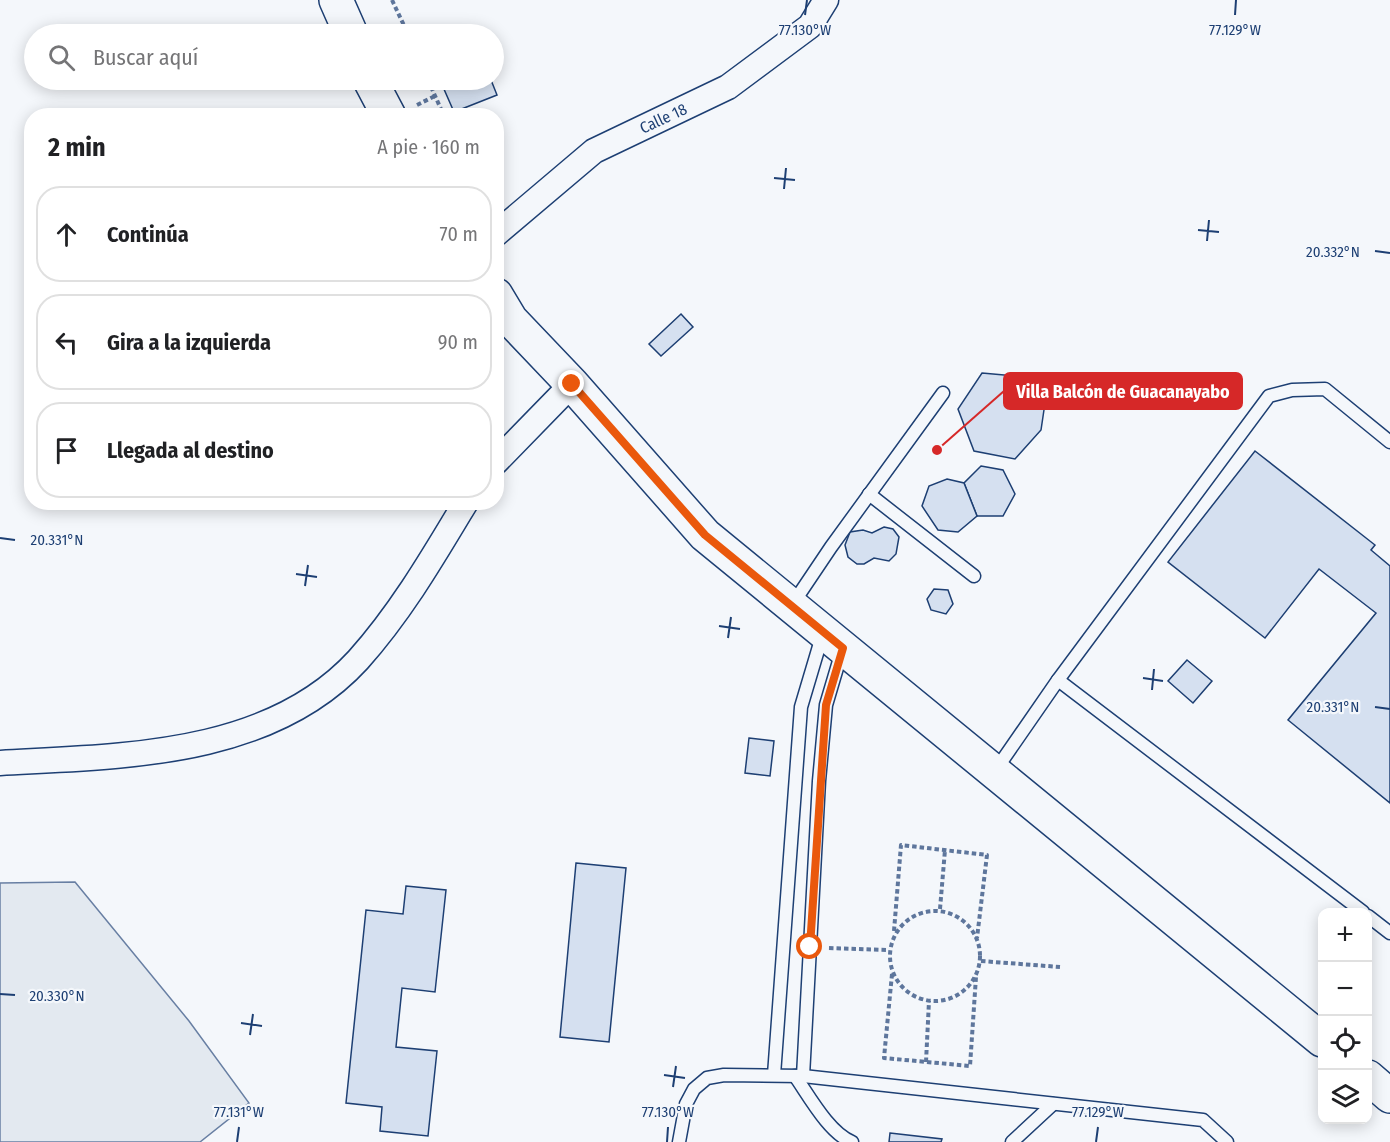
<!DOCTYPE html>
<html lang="es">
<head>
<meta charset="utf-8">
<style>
  :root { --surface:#fff; --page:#f6f6f6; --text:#202124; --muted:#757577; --line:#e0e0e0 }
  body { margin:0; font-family:"Fira Sans Condensed",sans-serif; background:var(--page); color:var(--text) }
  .controls { position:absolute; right:18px; bottom:18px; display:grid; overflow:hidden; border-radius:12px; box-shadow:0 3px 15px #0003 }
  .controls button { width:54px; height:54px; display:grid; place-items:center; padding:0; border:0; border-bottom:2px solid var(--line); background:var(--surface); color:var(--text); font:30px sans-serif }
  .stop { position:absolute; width:18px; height:18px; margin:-14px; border:4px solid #ea580c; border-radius:50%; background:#fff }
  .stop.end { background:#ea580c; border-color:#fff; box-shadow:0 2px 6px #0008 }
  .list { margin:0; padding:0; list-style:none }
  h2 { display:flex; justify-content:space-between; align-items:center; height:78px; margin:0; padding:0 24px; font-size:26px }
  h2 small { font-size:20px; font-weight:400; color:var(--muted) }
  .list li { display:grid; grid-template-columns:39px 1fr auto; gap:18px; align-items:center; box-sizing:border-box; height:96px; margin:0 12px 12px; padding:0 12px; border:2px solid var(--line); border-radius:24px }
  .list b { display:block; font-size:22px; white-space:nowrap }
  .list em { font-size:20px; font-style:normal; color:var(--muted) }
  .icon { flex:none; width:33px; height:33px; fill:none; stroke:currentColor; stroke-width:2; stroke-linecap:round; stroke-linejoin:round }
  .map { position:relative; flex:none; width:1390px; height:1142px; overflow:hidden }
  .search { position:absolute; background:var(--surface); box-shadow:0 3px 15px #0003; left:24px; top:24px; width:480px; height:66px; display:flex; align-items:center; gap:15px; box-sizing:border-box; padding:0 21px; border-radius:33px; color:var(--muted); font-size:22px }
  .panel { position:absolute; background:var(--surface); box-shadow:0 3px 15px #0003; left:24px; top:108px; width:480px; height:402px; border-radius:24px }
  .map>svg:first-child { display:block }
  .green { fill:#e3e9f0; stroke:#687fa3; stroke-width:1.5 }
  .building { fill:#d5e0f0; stroke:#1d3f73; stroke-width:1.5 }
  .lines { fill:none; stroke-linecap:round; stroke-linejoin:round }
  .service-casing { stroke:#1d3f73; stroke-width:15 }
  .minor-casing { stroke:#1d3f73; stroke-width:27 }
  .primary-casing { stroke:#1d3f73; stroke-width:36 }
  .path { stroke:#5e769c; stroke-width:4; stroke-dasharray:4.5 3; stroke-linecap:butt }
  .service { stroke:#f4f7fb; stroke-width:12 }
  .minor { stroke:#f4f7fb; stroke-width:24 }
  .primary { stroke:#f4f7fb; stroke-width:33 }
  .route { stroke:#ea580c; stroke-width:8 }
  .ticks { fill:none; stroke:#1d3f73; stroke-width:2 }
  .labels { text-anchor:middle; stroke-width:4.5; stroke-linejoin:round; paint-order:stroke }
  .street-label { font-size:16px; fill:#1d3f73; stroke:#f4f7fb }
  .ticks-label { font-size:15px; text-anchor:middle; fill:#1d3f73; stroke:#f4f7fb; stroke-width:4.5; stroke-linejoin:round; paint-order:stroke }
  .leader { fill:none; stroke:#d62828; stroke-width:2 }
  .callout-dot { fill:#d62828; stroke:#f4f7fb; stroke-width:2 }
  .callout { fill:#d62828; stroke:#d62828; stroke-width:2 }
  .callout-label { font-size:18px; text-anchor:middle; font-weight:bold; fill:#fff }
</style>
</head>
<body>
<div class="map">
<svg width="1390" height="1142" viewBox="0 0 1390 1142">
  <rect width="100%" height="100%" fill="#f4f7fb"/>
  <polygon class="green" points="75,882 189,1021 249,1103 200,1142 0,1142 0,883"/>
  <g class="building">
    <polygon points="440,80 491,80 497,95 454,112"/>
    <polygon points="681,314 693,327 661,356 649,344"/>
    <polygon points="982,373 1025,377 1045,403 1041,430 1015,459 974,451 958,409"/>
    <polygon points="1255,451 1375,545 1371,550 1390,566 1390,803 1288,720 1376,613 1319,569 1265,638 1168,562"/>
    <polygon points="981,466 1003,470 1015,494 1003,516 977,516 964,483"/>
    <polygon points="947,479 964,483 977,516 958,532 938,530 922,506 929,486"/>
    <polygon points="884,527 893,529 899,537 896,554 889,561 874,558 864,564 857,564 848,557 845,545 850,532 863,530 872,533"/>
    <polygon points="934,589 948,590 953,604 946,614 931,610 927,599"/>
    <polygon points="1187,660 1212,681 1193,703 1168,681"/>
    <polygon points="749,738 774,741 770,776 745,773"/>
    <polygon points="576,863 626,868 609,1042 560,1037"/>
    <polygon points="406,886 446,890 435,992 402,988 396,1047 437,1051 428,1136 380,1131 382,1107 346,1103 366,910 403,914"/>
    <polygon points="890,1133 942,1139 941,1142 889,1142"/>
  </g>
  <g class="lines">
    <defs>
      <g id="service">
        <polyline points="869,494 974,576"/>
        <polyline points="792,605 831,547 943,393"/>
        <polyline points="1058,680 1363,912"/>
        <polyline points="995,771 1058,680 1269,396 1292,390 1325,389 1390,442"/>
        <polyline points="1368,916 1390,933"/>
        <polyline points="774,1075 801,707 823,633"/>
        <path d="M 795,1076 C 809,1096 829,1133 852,1142"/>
        <polyline points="803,1076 819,781 826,705 842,651"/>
        <polyline points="679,1142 686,1104 694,1089 707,1078 724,1075 803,1076 1203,1120 1227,1142"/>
        <polyline points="1012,1142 1053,1104"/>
      </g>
      <g id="minor">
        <polyline points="496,234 594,151 728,87 810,26 826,0"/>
        <polyline points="496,462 572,384"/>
        <path d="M 0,763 C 122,756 269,757 358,660 C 401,612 433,557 466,502"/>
      </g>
      <g id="primary">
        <polyline points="336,0 351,34"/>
        <polyline points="370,80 389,116"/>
        <polyline points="496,295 511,320 572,384 705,535 1322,1040"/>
        <polyline points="1368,1077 1390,1096"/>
      </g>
    </defs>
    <use href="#service" class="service-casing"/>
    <use href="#minor" class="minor-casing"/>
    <use href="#primary" class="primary-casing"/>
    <g class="path">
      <polyline points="392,0 408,34"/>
      <polyline points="428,80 444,116"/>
      <polyline points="417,105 435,96"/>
      <polyline points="940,909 945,850"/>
      <circle cx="935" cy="956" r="45"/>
      <polyline points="894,931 901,845 987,855 977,938"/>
      <polyline points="829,948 889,950"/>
      <polyline points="981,961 1060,967"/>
      <polyline points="892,974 884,1058 970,1066 976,977"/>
      <polyline points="926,1062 929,1001"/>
    </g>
    <use href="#service" class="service"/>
    <use href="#minor" class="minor"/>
    <use href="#primary" class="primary"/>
  </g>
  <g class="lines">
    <polyline class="route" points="572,384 705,535 843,648 826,705 810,947"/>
  </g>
  <path class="ticks" d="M 805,15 L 807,0M 1235,15 L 1236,0M 774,178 L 795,180M 784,189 L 786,168M 1198,230 L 1219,232M 1207,241 L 1209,220M 1375,251 L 1390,253M 0,538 L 15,540M 296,574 L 317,577M 305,586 L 308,565M 719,626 L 740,629M 728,638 L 731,617M 1143,678 L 1163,681M 1152,690 L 1154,669M 1375,707 L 1390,709M 0,994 L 15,995M 241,1023 L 262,1026M 250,1035 L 253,1014M 664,1075 L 685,1078M 673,1087 L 676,1066M 237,1142 L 239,1127M 667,1142 L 668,1127M 1096,1142 L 1098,1127"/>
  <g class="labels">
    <g class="street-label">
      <text transform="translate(663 118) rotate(-25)" y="6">Calle 18</text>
    </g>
  </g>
  <g class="ticks-label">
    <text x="805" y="35">77.130°W</text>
    <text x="1235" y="35">77.129°W</text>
    <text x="1333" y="257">20.332°N</text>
    <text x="57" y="545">20.331°N</text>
    <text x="1333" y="712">20.331°N</text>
    <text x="57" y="1001">20.330°N</text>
    <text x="239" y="1117">77.131°W</text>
    <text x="668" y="1117">77.130°W</text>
    <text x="1098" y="1117">77.129°W</text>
  </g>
  <path class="leader" d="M937 450L1004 391"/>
  <circle class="callout-dot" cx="937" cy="450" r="6"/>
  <rect class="callout" x="1004" y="373" width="238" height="36" rx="6"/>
  <g class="callout-label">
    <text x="1123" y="398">Villa Balcón de Guacanayabo</text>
  </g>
</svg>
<div class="controls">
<button>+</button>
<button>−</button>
<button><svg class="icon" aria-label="locate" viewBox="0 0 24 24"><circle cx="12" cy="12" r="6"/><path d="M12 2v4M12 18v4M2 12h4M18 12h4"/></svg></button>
<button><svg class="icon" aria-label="layers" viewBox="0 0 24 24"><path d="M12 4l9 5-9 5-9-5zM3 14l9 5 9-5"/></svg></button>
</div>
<div class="stop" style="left:810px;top:947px"></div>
<div class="stop end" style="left:572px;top:384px"></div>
<div class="search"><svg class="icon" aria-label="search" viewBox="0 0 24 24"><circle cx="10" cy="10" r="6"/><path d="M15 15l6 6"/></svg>Buscar aquí</div>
<section class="panel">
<h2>2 min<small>A pie · 160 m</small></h2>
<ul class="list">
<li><svg class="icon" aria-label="ahead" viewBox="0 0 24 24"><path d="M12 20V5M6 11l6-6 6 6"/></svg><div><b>Continúa</b></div><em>70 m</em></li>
<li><svg class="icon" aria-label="left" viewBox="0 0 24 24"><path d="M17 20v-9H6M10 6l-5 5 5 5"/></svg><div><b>Gira a la izquierda</b></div><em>90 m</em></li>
<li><svg class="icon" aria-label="arrive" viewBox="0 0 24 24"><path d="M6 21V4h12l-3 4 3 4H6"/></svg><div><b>Llegada al destino</b></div></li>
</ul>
</section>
</div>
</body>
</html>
